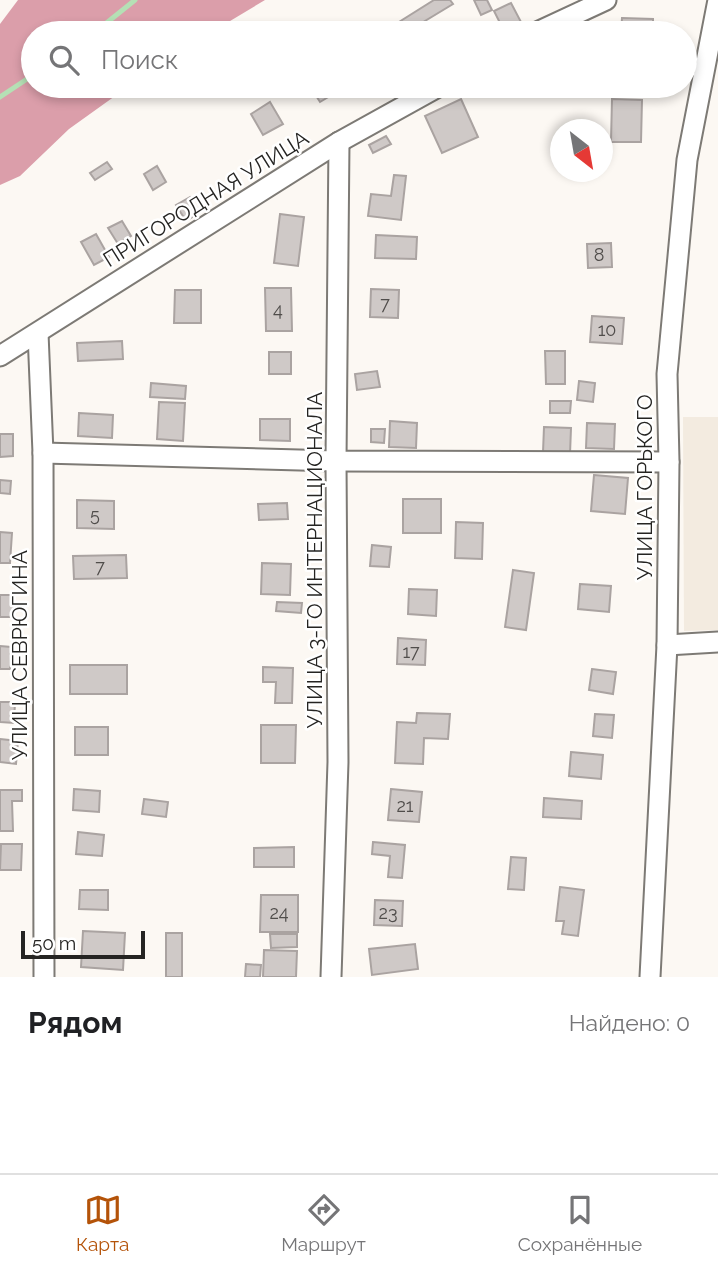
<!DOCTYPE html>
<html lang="ru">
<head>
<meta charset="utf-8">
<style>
  :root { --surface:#fff; --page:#f2f2f2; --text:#202124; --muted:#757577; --line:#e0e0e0; --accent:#b45309 }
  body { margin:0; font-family:Raleway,sans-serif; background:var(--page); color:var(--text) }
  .compass { position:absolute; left:550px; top:119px; width:63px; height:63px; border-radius:50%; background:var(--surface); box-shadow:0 4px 10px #0003; rotate:149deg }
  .scale { position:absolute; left:21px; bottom:18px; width:124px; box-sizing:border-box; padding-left:7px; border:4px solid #252422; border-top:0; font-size:19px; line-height:24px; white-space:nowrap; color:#252422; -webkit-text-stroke:5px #fff; paint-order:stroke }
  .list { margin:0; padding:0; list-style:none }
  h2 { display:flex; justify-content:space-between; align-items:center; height:91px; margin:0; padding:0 28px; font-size:30px }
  h2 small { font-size:23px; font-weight:400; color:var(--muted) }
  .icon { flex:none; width:38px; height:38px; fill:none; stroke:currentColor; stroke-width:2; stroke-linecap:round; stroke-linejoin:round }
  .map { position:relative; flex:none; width:718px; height:977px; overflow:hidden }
  .search { position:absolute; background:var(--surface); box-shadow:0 4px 10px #0003; left:21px; right:21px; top:21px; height:77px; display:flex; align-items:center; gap:18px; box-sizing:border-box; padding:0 24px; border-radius:38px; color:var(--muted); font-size:26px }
  .sheet { height:196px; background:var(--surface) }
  nav { display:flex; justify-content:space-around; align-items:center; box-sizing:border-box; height:98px; border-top:2px solid var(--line); background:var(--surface); font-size:19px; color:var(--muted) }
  nav a { display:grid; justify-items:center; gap:4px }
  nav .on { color:var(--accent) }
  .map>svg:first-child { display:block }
  .built { fill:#f3ebe0 }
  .forest { fill:#db9eaa }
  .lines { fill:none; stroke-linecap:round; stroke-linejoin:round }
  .stream { stroke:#b5e0b5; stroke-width:5 }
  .building { fill:#cfc9c7; stroke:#aaa3a1; stroke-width:2 }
  .minor-casing { stroke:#7d7a75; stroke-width:23 }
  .minor { stroke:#fff; stroke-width:19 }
  .labels { text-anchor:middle; stroke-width:5; stroke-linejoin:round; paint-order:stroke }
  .number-label { font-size:18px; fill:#504d4b }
  .street-label { font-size:21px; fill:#252422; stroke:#fff }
</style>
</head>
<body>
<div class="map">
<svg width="718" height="977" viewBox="0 0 718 977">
  <rect width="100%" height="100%" fill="#fcf8f3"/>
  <polygon class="built" points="683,417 718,417 718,630 684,631"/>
  <polygon class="forest" points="18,0 265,0 210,33 33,33 33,86 129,86 69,129 20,176 0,185 0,24"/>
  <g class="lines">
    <g class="stream">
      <polyline points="94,33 135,0"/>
      <polyline points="0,97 33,75"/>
    </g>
  </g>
  <g class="building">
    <polygon points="434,0 450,0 453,4 405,33 395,33 391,27"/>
    <polygon points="474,0 487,0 492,10 481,15"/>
    <polygon points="511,3 521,22 504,31 494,11"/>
    <polygon points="622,18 653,19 653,33 621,33"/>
    <polygon points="310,86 324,86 330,96 320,102"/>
    <polygon points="461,99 478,137 442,153 425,116"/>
    <polygon points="612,99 642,100 641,142 611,142"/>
    <polygon points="270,102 283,124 263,135 251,114"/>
    <polygon points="386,136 391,144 373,153 369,145"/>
    <polygon points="107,162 112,169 95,180 90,173"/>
    <polygon points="157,166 166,182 153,190 144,174"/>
    <polygon points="394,175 406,176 401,220 368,216 371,194 391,196"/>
    <polygon points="190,197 199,213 186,221 176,205"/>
    <polygon points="280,214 304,217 298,266 274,263"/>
    <polygon points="122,221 131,236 118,244 108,228"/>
    <polygon points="96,234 109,257 94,265 81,242"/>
    <polygon points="376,235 417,237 416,259 375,258"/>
    <polygon points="611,243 612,267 588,268 587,244"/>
    <polygon points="265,288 291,288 292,331 266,331"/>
    <polygon points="371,289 399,290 398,318 370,317"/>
    <polygon points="175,290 201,290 201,323 174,323"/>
    <polygon points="592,316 624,318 622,344 590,342"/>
    <polygon points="122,341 123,359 78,361 77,343"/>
    <polygon points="545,351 565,351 565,384 546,384"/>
    <rect x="269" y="352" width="22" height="22"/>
    <polygon points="377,371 380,387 357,390 355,374"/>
    <polygon points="579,381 595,383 593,402 577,400"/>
    <polygon points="151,383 186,386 185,399 150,397"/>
    <polygon points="550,401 571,401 570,413 550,413"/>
    <polygon points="159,402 185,403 183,441 157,439"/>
    <polygon points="79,413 113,415 112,438 78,436"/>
    <polygon points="260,419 290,419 290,441 260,440"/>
    <polygon points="390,421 417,423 416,448 389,447"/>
    <polygon points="587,423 615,424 614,449 586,448"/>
    <polygon points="544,427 571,428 570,454 543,452"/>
    <polygon points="371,429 385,429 384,443 371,442"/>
    <polygon points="0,434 13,434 13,456 0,457"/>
    <polygon points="594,475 628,478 625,514 591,511"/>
    <polygon points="0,480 11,481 10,494 0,493"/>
    <rect x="403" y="499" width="38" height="34"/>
    <polygon points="77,500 114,501 114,529 77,528"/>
    <polygon points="287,503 288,519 259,520 258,504"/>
    <polygon points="456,522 483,523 482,559 455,558"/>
    <polygon points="0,532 12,533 10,563 0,563"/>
    <polygon points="372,545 391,547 389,567 370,566"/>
    <polygon points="126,555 127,578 74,579 73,556"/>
    <polygon points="262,563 291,564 290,595 261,594"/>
    <polygon points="513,570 534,573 526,630 505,627"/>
    <polygon points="580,584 611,586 609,612 578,609"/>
    <polygon points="409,589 437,590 436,616 408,614"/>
    <rect x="0" y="595" width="14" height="22"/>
    <polygon points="277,602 302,603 301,613 276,611"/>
    <polygon points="398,638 426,640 425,665 397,664"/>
    <polygon points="0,646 11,647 10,669 0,669"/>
    <rect x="70" y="665" width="57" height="29"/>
    <polygon points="263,667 293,668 292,703 275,703 276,682 263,682"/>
    <polygon points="592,669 616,672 613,694 589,690"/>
    <polygon points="0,702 15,702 14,723 0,722"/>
    <polygon points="417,713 450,714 448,739 424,738 423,764 395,763 397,722 416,723"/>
    <polygon points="595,714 614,715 612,738 593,736"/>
    <polygon points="261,725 296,725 295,763 261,763"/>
    <rect x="75" y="727" width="33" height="28"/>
    <polygon points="0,739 18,741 16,764 0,762"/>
    <polygon points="571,752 603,755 601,779 569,776"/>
    <polygon points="74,789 100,791 99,812 73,810"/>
    <polygon points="391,789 422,792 419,822 388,820"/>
    <polygon points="0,790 22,790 22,801 12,801 13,831 0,831"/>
    <polygon points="544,798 582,801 581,819 543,817"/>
    <polygon points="144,799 168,802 166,817 142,814"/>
    <polygon points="78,832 104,835 102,856 76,854"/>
    <polygon points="373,842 405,845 402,878 388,877 390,856 372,854"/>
    <polygon points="1,844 22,844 21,870 0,870"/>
    <polygon points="294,847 294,867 254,867 254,848"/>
    <polygon points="511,857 526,858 524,890 508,889"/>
    <polygon points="560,887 584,890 578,936 562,934 564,921 556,921"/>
    <polygon points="80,890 108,890 108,910 79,909"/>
    <polygon points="261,895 298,895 298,932 260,932"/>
    <polygon points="375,900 403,901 402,926 374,925"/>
    <polygon points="83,931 125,933 123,970 81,967"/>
    <rect x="166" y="933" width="16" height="44"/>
    <polygon points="270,934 297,934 297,947 271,948"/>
    <polygon points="415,944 418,969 372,975 369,949"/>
    <polygon points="264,950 297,951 296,977 263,977"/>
    <polygon points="246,964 261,965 260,977 245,977"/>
  </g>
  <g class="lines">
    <defs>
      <g id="minor">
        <polyline points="535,33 606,0"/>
        <polyline points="38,333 43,453 44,977"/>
        <polyline points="0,356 339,142 440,86"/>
        <polyline points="43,453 336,461 669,462"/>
        <polyline points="667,645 718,642"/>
        <polyline points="331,977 338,762 336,461 339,142"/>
        <polyline points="650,977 667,645 669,462 667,374 687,160 718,0"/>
      </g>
    </defs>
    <use href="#minor" class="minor-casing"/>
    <use href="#minor" class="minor"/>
  </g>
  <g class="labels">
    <g class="number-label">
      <text x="599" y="261">8</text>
      <text x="385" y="310">7</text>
      <text x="278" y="316">4</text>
      <text x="607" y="336">10</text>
      <text x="95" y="521">5</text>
      <text x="100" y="573">7</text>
      <text x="411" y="658">17</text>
      <text x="405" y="812">21</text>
      <text x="279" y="919">24</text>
      <text x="388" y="919">23</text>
    </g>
    <g class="street-label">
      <text transform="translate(206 199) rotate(-32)" y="7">ПРИГОРОДНАЯ УЛИЦА</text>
      <text transform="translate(645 487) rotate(-90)" y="7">УЛИЦА ГОРЬКОГО</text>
      <text transform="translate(315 560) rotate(-90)" y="7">УЛИЦА 3-ГО ИНТЕРНАЦИОНАЛА</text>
      <text transform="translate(20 655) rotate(-90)" y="7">УЛИЦА СЕВРЮГИНА</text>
    </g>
  </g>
</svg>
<svg class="compass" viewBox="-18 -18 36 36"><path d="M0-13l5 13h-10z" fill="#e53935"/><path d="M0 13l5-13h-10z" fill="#757577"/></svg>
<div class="scale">50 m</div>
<div class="search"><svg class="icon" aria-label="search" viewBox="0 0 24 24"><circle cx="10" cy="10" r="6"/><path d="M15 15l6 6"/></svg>Поиск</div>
</div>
<section class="sheet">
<h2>Рядом<small>Найдено: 0</small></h2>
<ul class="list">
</ul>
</section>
<nav>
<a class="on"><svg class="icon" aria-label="map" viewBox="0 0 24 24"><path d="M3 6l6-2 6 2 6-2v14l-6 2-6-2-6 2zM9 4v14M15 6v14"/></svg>Карта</a>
<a><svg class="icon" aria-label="directions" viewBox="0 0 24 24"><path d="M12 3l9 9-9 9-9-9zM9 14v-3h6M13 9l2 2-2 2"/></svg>Маршрут</a>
<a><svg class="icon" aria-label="saved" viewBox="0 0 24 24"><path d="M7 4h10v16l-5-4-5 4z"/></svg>Сохранённые</a>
</nav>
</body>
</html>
